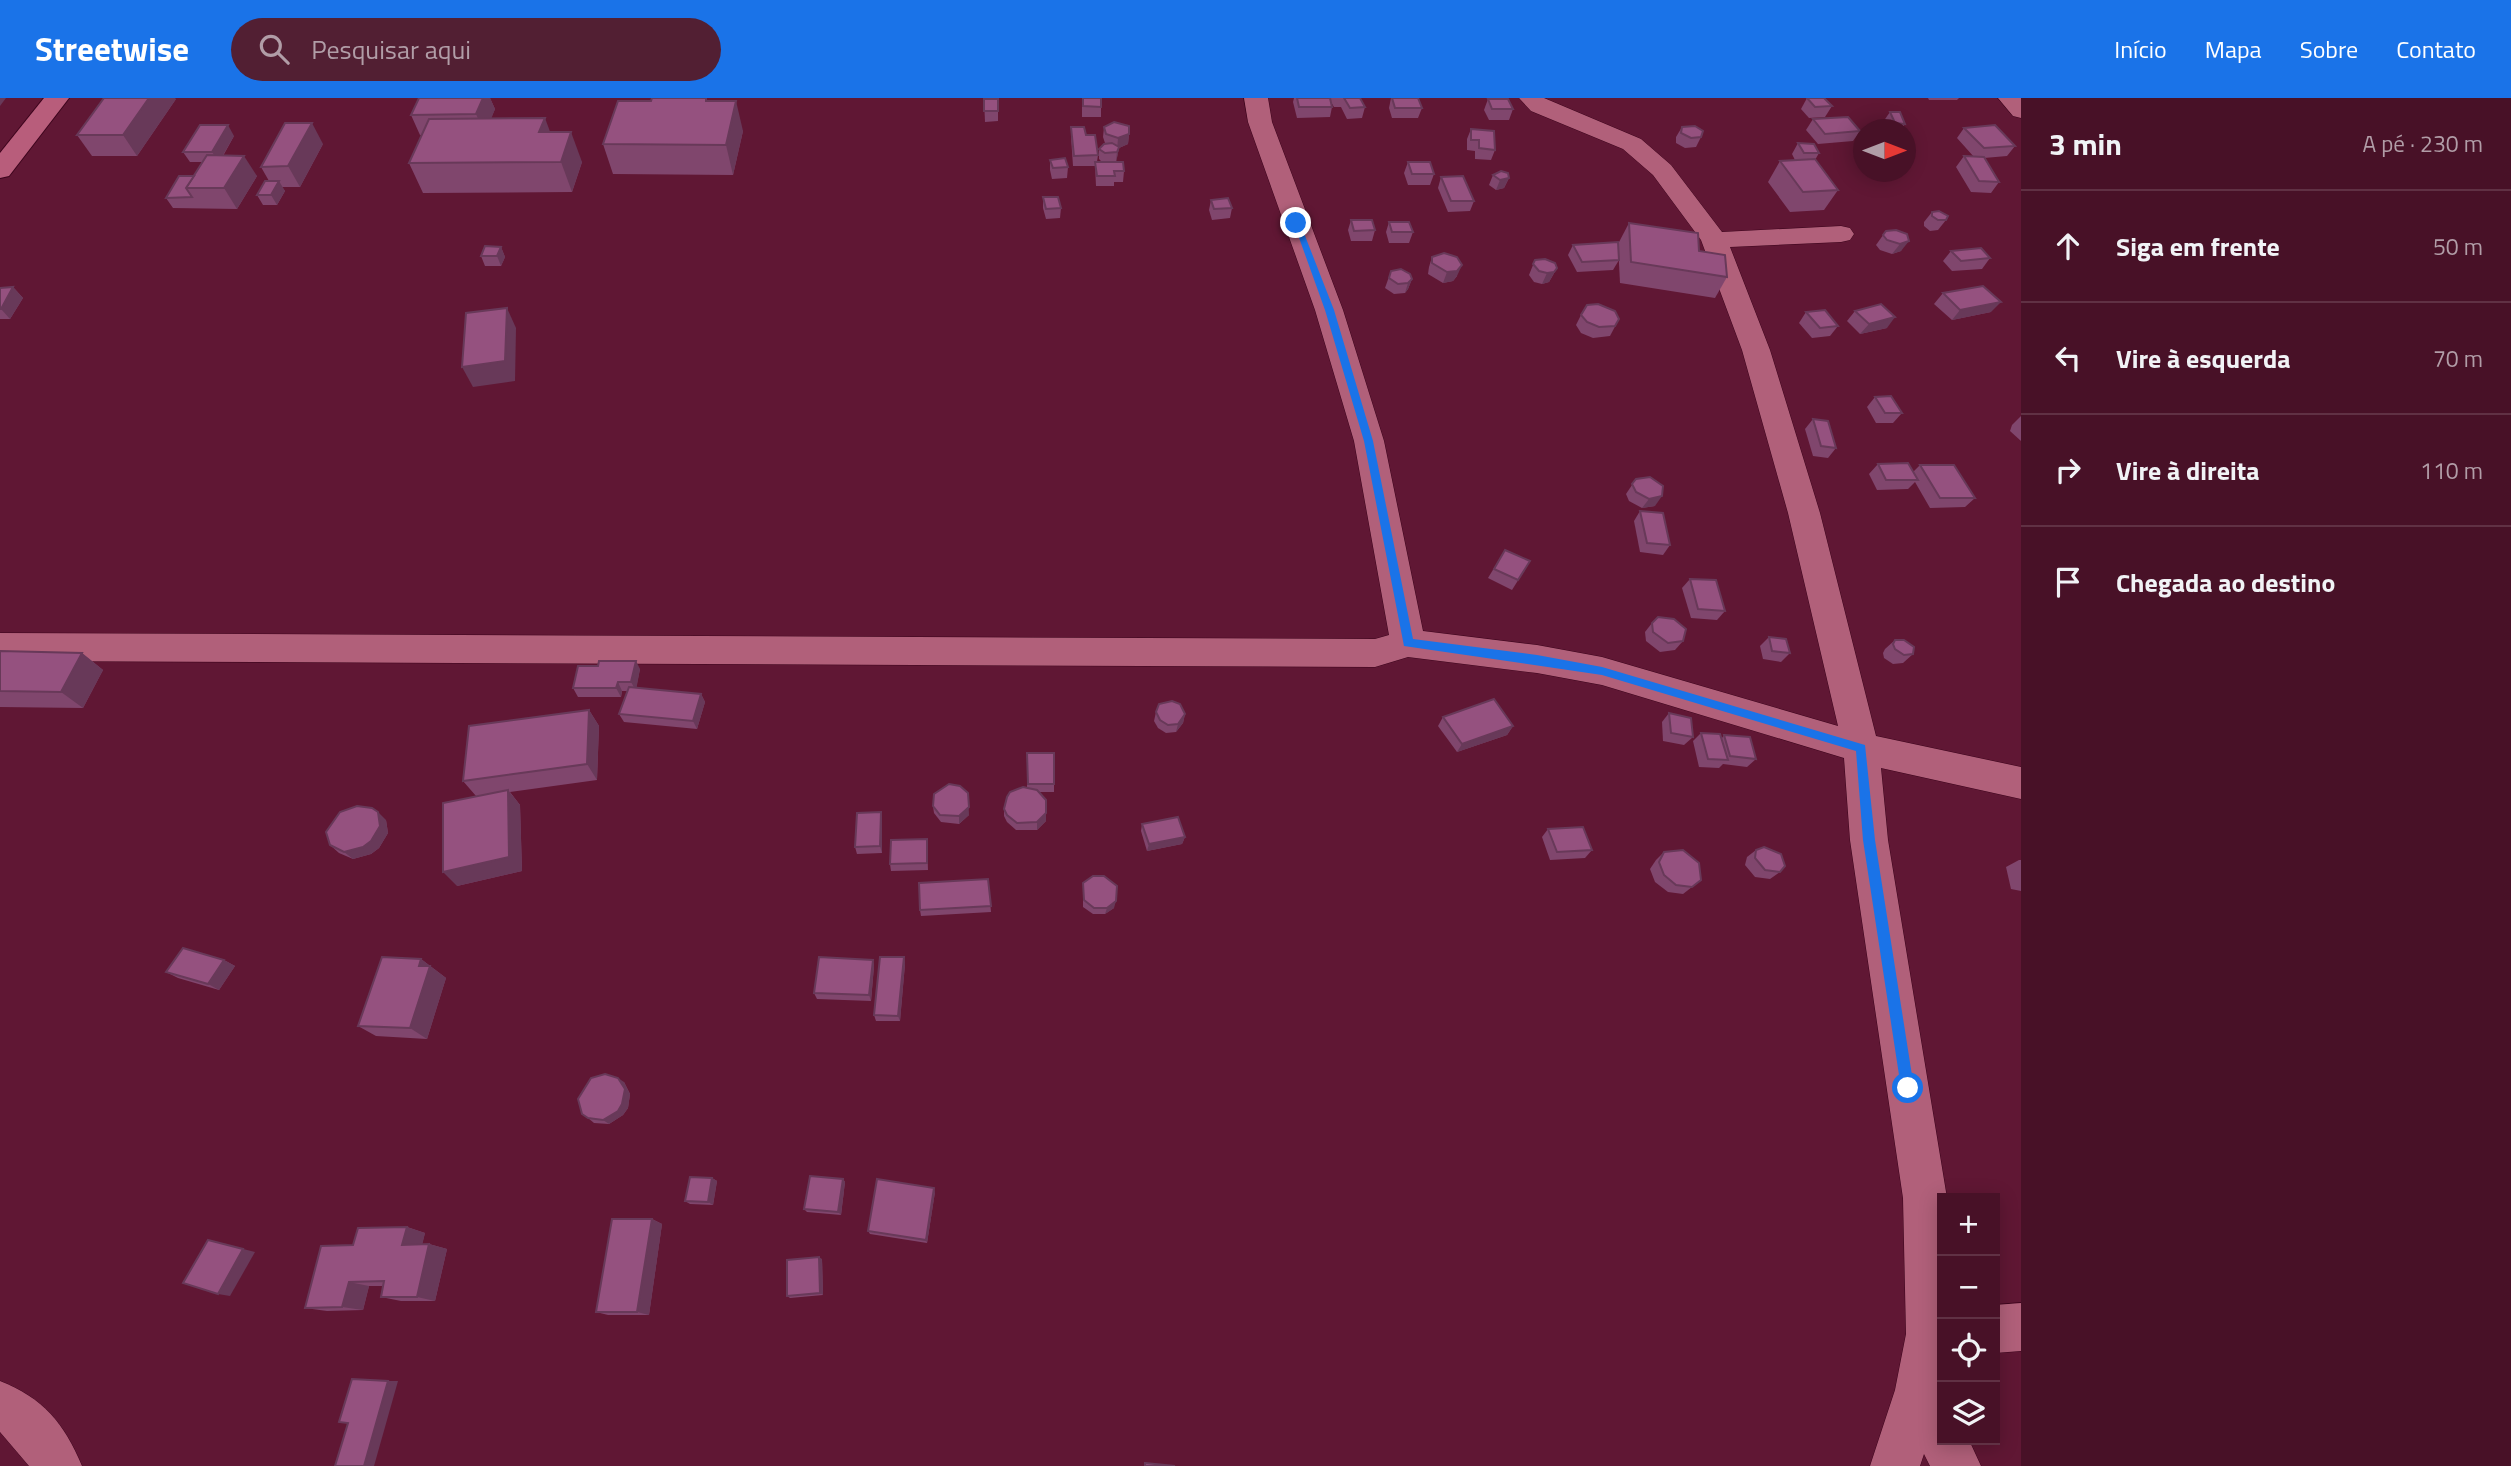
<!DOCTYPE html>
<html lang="pt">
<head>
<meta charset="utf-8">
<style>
  :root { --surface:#481127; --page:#521f33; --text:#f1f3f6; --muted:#b19da7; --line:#603144; --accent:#1a73e8 }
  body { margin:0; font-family:"Titillium Web",sans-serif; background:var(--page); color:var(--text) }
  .controls { position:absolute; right:21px; bottom:21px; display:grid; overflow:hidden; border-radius:0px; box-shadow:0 4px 18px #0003 }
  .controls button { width:63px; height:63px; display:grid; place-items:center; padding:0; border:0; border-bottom:2px solid var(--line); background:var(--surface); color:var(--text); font:35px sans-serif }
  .compass { position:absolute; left:1853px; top:21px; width:63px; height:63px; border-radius:50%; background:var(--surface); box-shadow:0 4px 18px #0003; rotate:90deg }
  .stop { position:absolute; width:21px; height:21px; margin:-16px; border:5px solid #1a73e8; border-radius:50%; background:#fff }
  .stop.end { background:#1a73e8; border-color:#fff; box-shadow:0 2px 7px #0008 }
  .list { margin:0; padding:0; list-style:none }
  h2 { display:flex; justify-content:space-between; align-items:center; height:91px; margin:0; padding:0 28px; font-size:30px }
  h2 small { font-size:23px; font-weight:400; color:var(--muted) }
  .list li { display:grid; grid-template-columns:46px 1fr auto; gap:21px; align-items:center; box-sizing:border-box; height:112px; padding:0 28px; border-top:2px solid var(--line) }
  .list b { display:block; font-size:26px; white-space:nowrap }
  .list em { font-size:23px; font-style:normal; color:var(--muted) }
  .icon { flex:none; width:38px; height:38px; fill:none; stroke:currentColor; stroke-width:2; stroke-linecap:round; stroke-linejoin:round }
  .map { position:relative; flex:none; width:2021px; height:1368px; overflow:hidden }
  header { display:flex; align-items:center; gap:42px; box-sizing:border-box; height:98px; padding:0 35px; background:var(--accent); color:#fff }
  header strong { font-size:33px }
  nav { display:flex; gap:38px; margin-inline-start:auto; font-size:24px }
  .search { width:490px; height:63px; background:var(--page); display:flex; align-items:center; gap:18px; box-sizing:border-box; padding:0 24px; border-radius:38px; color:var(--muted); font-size:26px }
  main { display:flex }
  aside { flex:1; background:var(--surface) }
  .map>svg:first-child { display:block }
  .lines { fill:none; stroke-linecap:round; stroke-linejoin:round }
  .street-casing { stroke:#3c041c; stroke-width:1 }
  .secondary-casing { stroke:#3c041c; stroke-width:2 }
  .street { fill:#b1607a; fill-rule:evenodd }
  .secondary { fill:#b85d7b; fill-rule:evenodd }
  .wall { fill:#80466d }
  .shaded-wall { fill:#683959 }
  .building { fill:#95517f; stroke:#683959; stroke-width:2 }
  .route { fill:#1a73e8 }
</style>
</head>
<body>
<header>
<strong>Streetwise</strong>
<div class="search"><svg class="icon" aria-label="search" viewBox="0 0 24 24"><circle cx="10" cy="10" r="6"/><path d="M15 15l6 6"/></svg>Pesquisar aqui</div>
<nav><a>Início</a><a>Mapa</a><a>Sobre</a><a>Contato</a></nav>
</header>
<main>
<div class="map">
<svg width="2021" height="1368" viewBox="0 0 2021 1368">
  <rect width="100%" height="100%" fill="#601734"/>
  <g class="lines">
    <defs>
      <g id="street">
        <polygon points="1244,0 1268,0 1272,24 1343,212 1384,343 1423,533 1537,547 1602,559 1838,628 1788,415 1742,252 1701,142 1653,77 1623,51 1531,13 1519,0 1544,0 1641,41 1671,67 1722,134 1841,128 1850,130 1854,136 1850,142 1841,144 1730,149 1770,252 1820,415 1876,638 2021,669 2021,701 1881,670 1888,742 1947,1100 1942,1100 1942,1342 1969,1342 1981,1368 1930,1368 1924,1356 1920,1368 1870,1368 1895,1292 1906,1236 1903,1100 1850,742 1844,660 1602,587 1537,575 1408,559 1375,569 0,563 0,535 1375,541 1389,537 1354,343 1315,212 1248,24"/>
        <polygon points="1998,0 2021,0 2021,20 2013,18"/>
        <polygon points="2021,1205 2021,1253 1995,1255 1995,1207"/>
        <path d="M 0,1283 C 43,1300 64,1325 82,1368 L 29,1368 L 0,1334 Z"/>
      </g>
      <polygon id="secondary" points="44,0 69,0 9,78 0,80 0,55"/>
    </defs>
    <use href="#street" class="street-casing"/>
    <use href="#secondary" class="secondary-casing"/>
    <use href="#street" class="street"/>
    <use href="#secondary" class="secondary"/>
  </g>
  <g class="wall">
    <polygon points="419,0 490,0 495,11 491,20 550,34 582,64 572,94 423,95 409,65 422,37 420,37 411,17"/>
    <rect x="1082" y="0" width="19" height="19"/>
    <polygon points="1294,0 1360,0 1365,9 1362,20 1347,21 1341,9 1334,9 1331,4 1332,9 1330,19 1297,20 1293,4"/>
    <polygon points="1391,0 1422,10 1418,20 1392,20 1389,10"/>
    <polygon points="1807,0 1832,8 1825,19 1809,20 1801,11"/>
    <polygon points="1928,0 1959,0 1957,2 1929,2"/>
    <polygon points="176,1 137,58 92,58 77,37"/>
    <polygon points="984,1 998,1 998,23 985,24"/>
    <polygon points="1488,1 1513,11 1509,22 1489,22 1484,12"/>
    <polygon points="715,3 743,33 733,77 613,76 603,46"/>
    <polygon points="1890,14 1905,26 1901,32 1886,32 1883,24"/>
    <polygon points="1813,21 1860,33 1853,43 1818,46 1806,32"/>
    <polygon points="1071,29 1086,37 1098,57 1097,64 1102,64 1099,61 1099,51 1105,45 1103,39 1104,29 1129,36 1128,46 1119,50 1116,64 1124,73 1123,84 1114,84 1114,88 1096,88 1095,68 1073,68 1071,39"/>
    <polygon points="1682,29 1701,39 1696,49 1685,50 1676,45 1676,39"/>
    <polygon points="1964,30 2015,48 2007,58 1984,60 1999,84 1991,95 1971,94 1956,69 1964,58 1974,59 1957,40"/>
    <polygon points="1471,31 1495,52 1491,62 1475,61 1475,53 1467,52 1467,41"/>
    <polygon points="234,38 223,58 257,78 237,111 173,110 166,100 194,78 202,64 190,64 183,54"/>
    <polygon points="1798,45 1819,55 1815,62 1838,92 1824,112 1790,114 1768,84 1780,63 1795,62 1792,56"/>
    <polygon points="323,46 300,89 282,89 285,93 277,107 263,107 257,97 269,83 261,69"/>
    <polygon points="1050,62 1068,69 1067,80 1052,81 1050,72"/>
    <polygon points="1408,64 1434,76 1430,87 1408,87 1404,75"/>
    <polygon points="1493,77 1509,80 1504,90 1496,92 1489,87"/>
    <polygon points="1441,79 1474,103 1470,113 1448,114 1438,90"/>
    <polygon points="1043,99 1061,110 1060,120 1046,121 1043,110"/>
    <polygon points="1211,102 1232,110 1230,120 1212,122 1209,112"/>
    <polygon points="1932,114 1946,122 1938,132 1930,133 1924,128 1924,124"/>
    <polygon points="1351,122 1375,132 1372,143 1351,143 1348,132"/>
    <polygon points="1389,124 1413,134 1409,145 1389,145 1386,134"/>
    <polygon points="1629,125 1699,153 1727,179 1715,200 1620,185 1618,146"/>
    <polygon points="1886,133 1907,136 1901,153 1892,156 1880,152 1876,147"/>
    <polygon points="1573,147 1619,162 1613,172 1577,174 1568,157"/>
    <polygon points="501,149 505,159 501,168 485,168 481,158"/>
    <polygon points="1951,153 1990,160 1982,171 1952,173 1943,163"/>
    <polygon points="1432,159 1457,178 1453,183 1443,185 1428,176 1429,169"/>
    <polygon points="1535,162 1557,170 1549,184 1542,186 1534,184 1529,177"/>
    <polygon points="1391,173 1412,181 1408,191 1405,195 1394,196 1385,190"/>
    <polygon points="13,189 23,200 10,221 0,221 0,190"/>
    <polygon points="1943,195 1991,214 1952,222 1934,206"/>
    <polygon points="1855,213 1887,230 1860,236 1847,223"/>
    <polygon points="1806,214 1838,228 1830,238 1812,240 1799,225"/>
    <polygon points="1581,217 1619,221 1610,238 1593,240 1581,235 1576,227"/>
    <polygon points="1875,299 1902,315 1893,325 1876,325 1867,309"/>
    <polygon points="2021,318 2021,343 2010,333 2012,327"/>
    <polygon points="1813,321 1836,350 1828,360 1813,358 1805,331"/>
    <polygon points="1878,366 1913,374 1920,367 1975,400 1965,409 1930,410 1915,384 1908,391 1877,392 1869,376"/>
    <polygon points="1636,381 1655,408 1642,410 1629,403 1626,396"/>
    <polygon points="1640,413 1670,447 1663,457 1640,454 1634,423"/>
    <polygon points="1505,452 1530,463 1512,492 1488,480"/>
    <polygon points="1690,481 1725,513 1717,522 1691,520 1682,490"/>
    <polygon points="1652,525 1683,543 1675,552 1660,554 1646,543 1645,534"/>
    <polygon points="1769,539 1790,555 1781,564 1763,561 1760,548"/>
    <polygon points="1895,542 1913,556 1903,565 1893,566 1884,560 1883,555 1885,551"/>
    <polygon points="0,553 82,555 103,572 83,610 0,609"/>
    <polygon points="640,571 636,590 701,596 705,604 697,631 624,624 619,616 627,593 622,593 621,599 578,599 573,590"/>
    <polygon points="589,612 599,628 597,682 510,694 520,707 522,773 457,788 476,698 463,683"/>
    <polygon points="1156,614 1185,616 1183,625 1176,634 1166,635 1158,630 1154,623"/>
    <polygon points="1669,615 1693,639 1684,647 1663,643 1662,624"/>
    <polygon points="1443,619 1513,628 1507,637 1457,654 1438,628"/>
    <polygon points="1701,635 1722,640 1724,637 1756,661 1747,669 1723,666 1719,670 1699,669 1693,643"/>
    <polygon points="1027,655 1054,686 1054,694 1039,694 1046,715 1046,723 1037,732 1016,732 1007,724 1004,718 1004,711 1027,690"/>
    <polygon points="933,708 969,717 959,726 941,724 934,715"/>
    <polygon points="881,714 882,722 882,755 857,756 855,749"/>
    <polygon points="386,722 388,735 379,750 371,756 353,761 339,755 330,747"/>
    <polygon points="1142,726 1185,739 1182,746 1147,753 1141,733"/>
    <polygon points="1548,731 1592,752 1585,760 1550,762 1542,739"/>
    <polygon points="927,741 928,772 891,773 890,766"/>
    <polygon points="1756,752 1780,774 1770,781 1755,779 1745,767 1747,759"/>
    <polygon points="1664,754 1701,782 1683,796 1668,794 1655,784 1650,771 1656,762"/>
    <polygon points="2019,762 2021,762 2021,793 2011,791 2006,769"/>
    <polygon points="988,781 991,814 921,818 920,812"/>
    <polygon points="1083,785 1114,810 1105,816 1093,816 1083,809"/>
    <polygon points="904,859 905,866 900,923 876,923 874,917"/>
    <polygon points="421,861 446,880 427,941 376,938 358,928"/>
    <polygon points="224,862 235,868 219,892 178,880 166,874"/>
    <polygon points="873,862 874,868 871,903 817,901 814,895"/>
    <polygon points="624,984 630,996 628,1010 623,1017 609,1026 594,1025 588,1020"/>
    <polygon points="712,1080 717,1083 713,1107 690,1106 685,1103"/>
    <polygon points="843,1081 845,1084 841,1117 807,1114 804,1111"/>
    <polygon points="935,1094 927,1145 870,1136 868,1133"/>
    <polygon points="652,1121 662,1126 649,1217 608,1217 596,1214"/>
    <polygon points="407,1129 425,1135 422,1146 429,1146 447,1151 435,1203 401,1203 381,1199 384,1188 369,1188 363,1212 327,1213 305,1210 353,1147"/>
    <polygon points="822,1161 823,1197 790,1200 787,1198"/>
  </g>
  <g class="shaded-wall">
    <polygon points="0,0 6,0 0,8"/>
    <polygon points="149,0 175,0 176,1 137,58 123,37"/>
    <polygon points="483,0 490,0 495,11 485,37 476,16"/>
    <polygon points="736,3 743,33 733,77 726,47"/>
    <polygon points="545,20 556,50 539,34"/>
    <polygon points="312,25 323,46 300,89 288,68"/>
    <polygon points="228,27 234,38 219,64 212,54"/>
    <polygon points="571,34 582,64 572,94 561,64"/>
    <polygon points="1129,36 1128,46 1119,50 1116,65 1118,40"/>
    <polygon points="244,58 257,78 237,111 224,90"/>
    <polygon points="1509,80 1504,90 1496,92 1500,82"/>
    <polygon points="279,83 285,93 277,107 271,97"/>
    <polygon points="1909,143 1901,153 1892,156 1900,146"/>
    <polygon points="501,149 505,159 501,168 497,158"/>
    <polygon points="1462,167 1457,178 1453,183 1443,185 1447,174"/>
    <polygon points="1557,170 1549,184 1542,186 1547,175"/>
    <polygon points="1412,181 1408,191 1405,195 1408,185"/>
    <polygon points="13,189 23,200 10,221 1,211"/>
    <polygon points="2001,204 1991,214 1952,222 1960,212"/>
    <polygon points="507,210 516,230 515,283 473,289 462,269"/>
    <polygon points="1895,219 1887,230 1860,236 1869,226"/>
    <polygon points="1662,398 1655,408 1642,410 1649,401"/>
    <polygon points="82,555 103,572 83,610 61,594"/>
    <polygon points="636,563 640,571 636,593 631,584"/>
    <polygon points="618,584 622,593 621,599 616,590"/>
    <polygon points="701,596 705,604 697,631 693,623"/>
    <polygon points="589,612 599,628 597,682 587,666"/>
    <polygon points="1185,616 1183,625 1176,634 1178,626"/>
    <polygon points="1513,628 1507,637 1457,654 1462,646"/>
    <polygon points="508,692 520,707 522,773 457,788 443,774"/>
    <polygon points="968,695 969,717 959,726 959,718"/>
    <polygon points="378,714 386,722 388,735 379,750 371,756 353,761 344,754"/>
    <polygon points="881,714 882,722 882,755 880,748"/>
    <polygon points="1046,715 1046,723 1037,732 1037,724"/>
    <polygon points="1185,739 1182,746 1147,753 1149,746"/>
    <polygon points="1116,803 1114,810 1105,816 1107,810"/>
    <polygon points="904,859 905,866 900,923 898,918"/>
    <polygon points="421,861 446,880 427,941 410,930 419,868"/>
    <polygon points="224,862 235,868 219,892 208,886"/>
    <polygon points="873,862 874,868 871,903 869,897"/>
    <polygon points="618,980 624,984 630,996 628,1010 623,1017 609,1026 603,1022"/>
    <polygon points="712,1080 717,1083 713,1107 708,1104"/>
    <polygon points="843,1081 845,1084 841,1117 838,1114"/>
    <polygon points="934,1090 935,1094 927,1145 926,1142"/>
    <polygon points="652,1121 662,1126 649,1217 637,1214"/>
    <polygon points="407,1129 425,1135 421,1152 402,1147"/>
    <polygon points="208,1142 255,1154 230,1198 218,1196"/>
    <polygon points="429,1146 447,1151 435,1203 417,1199"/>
    <polygon points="819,1159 822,1161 823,1197 820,1195"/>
    <polygon points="349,1184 369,1188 363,1212 342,1209"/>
    <polygon points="388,1283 398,1283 374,1368 364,1368"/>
  </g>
  <g class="building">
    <polygon points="104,0 149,0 123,37 77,37"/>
    <polygon points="419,0 483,0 476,16 411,17"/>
    <polygon points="652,0 706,0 706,3 736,3 726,47 603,46 618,3 651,3"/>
    <polygon points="1083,0 1101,0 1101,9 1083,8"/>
    <polygon points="1297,0 1330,0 1332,9 1299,9"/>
    <polygon points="1344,0 1360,0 1365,9 1350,10"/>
    <polygon points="1392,0 1418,0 1422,10 1395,10"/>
    <polygon points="1807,0 1824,0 1832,8 1815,9"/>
    <rect x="984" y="1" width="14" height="12"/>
    <polygon points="1488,1 1508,1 1513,11 1492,11"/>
    <polygon points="1890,14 1900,14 1905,26 1895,25"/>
    <polygon points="1848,19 1860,33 1825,36 1813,21"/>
    <polygon points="545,20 539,34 571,34 561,64 409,65 429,21"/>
    <polygon points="1114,24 1129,28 1129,36 1118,40 1106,36 1104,29"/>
    <polygon points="285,25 312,25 288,68 261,69"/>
    <polygon points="200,27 228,27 212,54 183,54"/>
    <polygon points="1995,27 2015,48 1984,50 1964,30"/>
    <polygon points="1695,28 1703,33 1701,39 1691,40 1681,35 1682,29"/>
    <polygon points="1071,29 1084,29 1086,37 1095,37 1098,57 1074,58"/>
    <polygon points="1471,31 1494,33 1495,52 1479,50 1479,42 1471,42"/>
    <polygon points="1112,45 1119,49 1117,54 1105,55 1099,51 1104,46"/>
    <polygon points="1798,45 1814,46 1819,55 1804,55"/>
    <polygon points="207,57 244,58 224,90 186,90"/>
    <polygon points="1964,58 1984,59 1999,84 1979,83"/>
    <polygon points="1065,60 1068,69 1053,70 1050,62"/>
    <polygon points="1815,61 1838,92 1803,94 1780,63"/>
    <polygon points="1095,64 1123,64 1124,73 1114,73 1115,78 1097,78"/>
    <polygon points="1408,64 1430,64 1434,76 1412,76"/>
    <polygon points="1501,73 1508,75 1509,80 1500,82 1493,77"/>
    <polygon points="179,78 194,78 186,90 192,99 166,100"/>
    <polygon points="1463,78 1474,103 1451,103 1441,79"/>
    <polygon points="265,83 279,83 271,97 257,97"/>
    <polygon points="1043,99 1058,99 1061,110 1046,111"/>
    <polygon points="1228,100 1232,110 1214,111 1211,102"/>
    <polygon points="1939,113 1948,118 1946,122 1938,122 1932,118 1932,114"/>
    <polygon points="1351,122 1372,122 1375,132 1354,133"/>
    <polygon points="1389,124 1409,124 1413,134 1392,134"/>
    <polygon points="1629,125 1698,135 1699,153 1725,157 1727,179 1631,164"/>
    <polygon points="1896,132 1907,136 1909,143 1900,146 1887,142 1883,137 1886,133"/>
    <polygon points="1618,144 1619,162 1582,164 1573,147"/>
    <polygon points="485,148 501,149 497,158 481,158"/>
    <polygon points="1981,150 1990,160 1961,163 1951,153"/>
    <polygon points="1444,155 1457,159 1462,167 1457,173 1447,174 1432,165 1432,159"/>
    <polygon points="1545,161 1555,165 1557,170 1554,174 1547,175 1539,173 1533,166 1535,162"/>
    <polygon points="1401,171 1410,176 1412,181 1408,185 1398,186 1389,180 1391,173"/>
    <polygon points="1983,188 2001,204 1960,212 1943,195"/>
    <polygon points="13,189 1,211 0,211 0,190"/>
    <polygon points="1598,206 1615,213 1619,221 1615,228 1599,229 1587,224 1581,217 1587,207"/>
    <polygon points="1881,206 1895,219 1869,226 1855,213"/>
    <polygon points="507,210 505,263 462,269 466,215"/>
    <polygon points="1825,212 1838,228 1820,230 1806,214"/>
    <polygon points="1891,298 1902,315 1885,315 1875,299"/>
    <polygon points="1813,321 1828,323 1836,350 1821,348"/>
    <polygon points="1908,365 1918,382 1886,382 1878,366"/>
    <polygon points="1920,367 1954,367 1975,400 1940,400"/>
    <polygon points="1650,379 1663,388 1662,398 1649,401 1636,394 1632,386 1636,381"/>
    <polygon points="1640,413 1663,415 1670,447 1647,445"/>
    <polygon points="1505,452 1530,463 1518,482 1494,471"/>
    <polygon points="1690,481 1716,482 1725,513 1698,511"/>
    <polygon points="1658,519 1674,521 1686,531 1683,543 1668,545 1653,534 1652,525"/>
    <polygon points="1769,539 1786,541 1790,555 1772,553"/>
    <polygon points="1895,542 1904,542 1914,549 1913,556 1904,557 1895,551 1893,546"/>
    <polygon points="0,553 82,555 61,594 0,593"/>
    <polygon points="599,563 636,563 631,584 618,584 616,590 573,590 578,568 598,568"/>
    <polygon points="629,589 701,596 693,623 619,616"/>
    <polygon points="1494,601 1513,628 1462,646 1443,619"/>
    <polygon points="1172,603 1180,606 1185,616 1178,626 1168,627 1160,622 1156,614 1159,606"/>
    <polygon points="589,612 587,666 463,683 469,628"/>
    <polygon points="1669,615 1691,620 1693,639 1671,635"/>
    <polygon points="1701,635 1720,636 1728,662 1708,661"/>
    <polygon points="1724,637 1750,639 1756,661 1730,658"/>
    <polygon points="1027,655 1054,655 1054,686 1028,686"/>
    <polygon points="949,686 960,688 968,695 969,709 959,718 940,717 933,708 934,696"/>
    <polygon points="1023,689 1037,692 1046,702 1046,715 1037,724 1017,725 1007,717 1004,711 1007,699 1010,694"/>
    <polygon points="508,692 509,759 443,774 443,705"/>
    <polygon points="357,708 372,710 378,714 380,728 371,743 363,749 344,754 330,747 326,734 340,714"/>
    <polygon points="881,714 880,748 855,749 857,715"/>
    <polygon points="1178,719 1185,739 1149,746 1142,726"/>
    <polygon points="1583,729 1592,752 1557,754 1548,731"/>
    <polygon points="927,741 927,765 890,766 891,742"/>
    <polygon points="1764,749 1781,756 1785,768 1780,774 1765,772 1755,760 1756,752"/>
    <polygon points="1683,752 1699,765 1701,782 1692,789 1676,787 1664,777 1659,764 1664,754"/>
    <polygon points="1093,778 1104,778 1117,788 1116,803 1107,810 1094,810 1084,802 1083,785"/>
    <polygon points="988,781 991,808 920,812 919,785"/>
    <polygon points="183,850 224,862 208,886 166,874"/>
    <polygon points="382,859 421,861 419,868 430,868 410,930 358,928"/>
    <polygon points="819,859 873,862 869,897 814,895"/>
    <polygon points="880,859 904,859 898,918 874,917"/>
    <polygon points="605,976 618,980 625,991 622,1006 618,1013 603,1022 588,1020 582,1016 578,1001 591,980"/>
    <polygon points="810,1078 843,1081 838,1114 804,1111"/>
    <polygon points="690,1079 712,1080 708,1104 685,1103"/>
    <polygon points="877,1081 934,1090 926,1142 868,1133"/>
    <polygon points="612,1121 652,1121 637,1214 596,1214"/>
    <polygon points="407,1129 402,1147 429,1146 417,1199 381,1199 384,1183 349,1184 342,1209 305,1210 321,1148 353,1147 358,1130"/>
    <polygon points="208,1142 243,1151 218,1196 183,1185"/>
    <polygon points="819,1159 820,1195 787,1198 787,1162"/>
    <polygon points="352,1281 388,1283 364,1368 335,1368 348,1325 339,1324"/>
    <polygon points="1145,1365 1175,1368 1145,1368"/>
  </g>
  <polygon class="route" points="1293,123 1300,125 1334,212 1373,343 1413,541 1537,557 1602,569 1865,647 1875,742 1914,990 1913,994 1903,994 1901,990 1863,742 1856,653 1602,577 1404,548 1364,343 1325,212"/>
</svg>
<div class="controls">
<button>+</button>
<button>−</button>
<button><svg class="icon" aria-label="locate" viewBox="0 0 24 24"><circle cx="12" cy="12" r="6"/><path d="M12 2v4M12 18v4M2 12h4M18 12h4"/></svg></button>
<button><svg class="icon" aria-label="layers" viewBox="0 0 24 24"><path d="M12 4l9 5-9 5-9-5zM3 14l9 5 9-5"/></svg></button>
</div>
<svg class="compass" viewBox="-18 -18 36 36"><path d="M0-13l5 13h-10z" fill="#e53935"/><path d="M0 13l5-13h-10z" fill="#b19da7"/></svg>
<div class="stop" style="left:1908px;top:990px"></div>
<div class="stop end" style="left:1296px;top:125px"></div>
</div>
<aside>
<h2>3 min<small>A pé · 230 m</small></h2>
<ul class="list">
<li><svg class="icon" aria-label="ahead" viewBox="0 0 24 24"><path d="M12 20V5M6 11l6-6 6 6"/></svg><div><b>Siga em frente</b></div><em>50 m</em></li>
<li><svg class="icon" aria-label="left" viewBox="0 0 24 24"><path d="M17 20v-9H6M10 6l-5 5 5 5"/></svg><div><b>Vire à esquerda</b></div><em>70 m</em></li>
<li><svg class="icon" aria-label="right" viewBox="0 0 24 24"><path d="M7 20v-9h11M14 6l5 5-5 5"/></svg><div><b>Vire à direita</b></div><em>110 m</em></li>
<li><svg class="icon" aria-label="arrive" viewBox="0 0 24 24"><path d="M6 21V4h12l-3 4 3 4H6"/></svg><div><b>Chegada ao destino</b></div></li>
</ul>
</aside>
</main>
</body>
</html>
